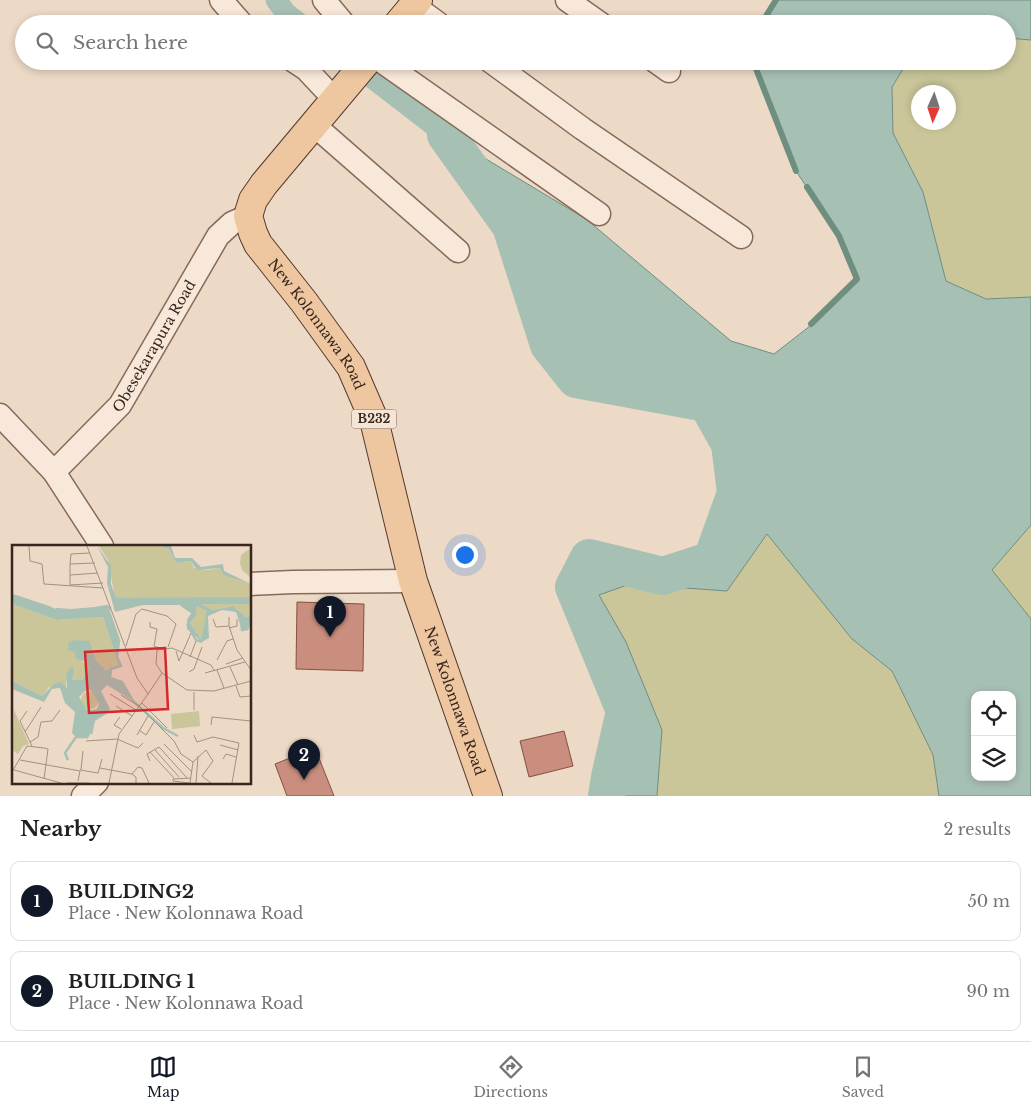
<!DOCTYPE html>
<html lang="en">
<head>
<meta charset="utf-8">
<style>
  :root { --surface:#fff; --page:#f6f6f6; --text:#202124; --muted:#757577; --line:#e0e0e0; --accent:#111827 }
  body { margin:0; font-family:"Libre Baskerville",serif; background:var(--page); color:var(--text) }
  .controls { position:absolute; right:15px; bottom:15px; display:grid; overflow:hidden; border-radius:10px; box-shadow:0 2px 8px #0003 }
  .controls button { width:45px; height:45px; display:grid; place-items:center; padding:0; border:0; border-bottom:1px solid var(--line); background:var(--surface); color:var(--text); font:25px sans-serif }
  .compass { position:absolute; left:911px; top:85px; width:45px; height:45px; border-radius:50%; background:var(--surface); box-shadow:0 2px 8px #0003; rotate:183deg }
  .you { position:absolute; left:464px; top:554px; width:18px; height:18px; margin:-12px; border:4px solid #fff; border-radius:50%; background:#1a73e8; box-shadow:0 0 0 8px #1a73e833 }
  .badge { display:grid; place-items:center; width:32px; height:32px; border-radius:50%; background:var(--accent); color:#fff; font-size:16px; font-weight:700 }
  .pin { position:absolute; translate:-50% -41px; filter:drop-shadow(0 1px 2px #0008) }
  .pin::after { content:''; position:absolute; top:26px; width:18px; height:15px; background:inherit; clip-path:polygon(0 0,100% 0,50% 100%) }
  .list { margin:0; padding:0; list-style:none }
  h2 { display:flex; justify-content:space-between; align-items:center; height:65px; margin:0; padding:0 20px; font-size:21px }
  h2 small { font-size:16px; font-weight:400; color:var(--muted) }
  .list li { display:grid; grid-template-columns:32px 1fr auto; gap:15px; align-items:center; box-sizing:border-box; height:80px; margin:0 10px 10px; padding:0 10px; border:1px solid var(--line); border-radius:10px }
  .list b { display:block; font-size:19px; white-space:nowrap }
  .list p { margin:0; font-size:16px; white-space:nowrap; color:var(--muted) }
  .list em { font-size:16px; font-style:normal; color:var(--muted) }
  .icon { flex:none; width:28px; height:28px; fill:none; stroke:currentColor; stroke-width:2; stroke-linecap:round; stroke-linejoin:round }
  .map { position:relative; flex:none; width:1031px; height:796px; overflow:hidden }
  .search { position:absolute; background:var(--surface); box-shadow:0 2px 8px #0003; left:15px; right:15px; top:15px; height:55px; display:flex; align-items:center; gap:12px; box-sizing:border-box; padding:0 18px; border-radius:28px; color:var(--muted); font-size:19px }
  .sheet { height:245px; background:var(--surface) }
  nav { display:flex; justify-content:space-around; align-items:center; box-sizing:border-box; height:70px; border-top:1px solid var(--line); background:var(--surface); font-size:14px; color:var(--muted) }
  nav a { display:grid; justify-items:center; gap:2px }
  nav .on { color:var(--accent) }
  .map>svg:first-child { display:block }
  .green { fill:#cac69a; fill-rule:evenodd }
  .water { fill:#a7c0b4; stroke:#6e8e80; fill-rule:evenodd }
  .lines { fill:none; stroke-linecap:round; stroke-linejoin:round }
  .stream { stroke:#6e8e80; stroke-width:6 }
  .canal { stroke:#a7c0b4; stroke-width:21 }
  .river { stroke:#a7c0b4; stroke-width:38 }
  .building { fill:#c98e7d; stroke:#855043 }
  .minor-casing { stroke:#876a5c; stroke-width:25 }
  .major-casing { stroke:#553a30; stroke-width:30 }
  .minor { stroke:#f7e8d9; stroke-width:22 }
  .major { stroke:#eec69f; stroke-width:28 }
  .labels { text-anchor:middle; stroke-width:4; stroke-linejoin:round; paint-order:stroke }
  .shield { fill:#f4e5d5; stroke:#705f56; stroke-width:1 }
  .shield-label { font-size:12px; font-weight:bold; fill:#38261f }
  .street-label { font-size:14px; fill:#38261f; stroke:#f4e5d5 }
  .inset-river { fill:none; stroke:#a7c0b4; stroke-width:2.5 }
  .inset-road { fill:none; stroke:#a49183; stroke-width:1 }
  .view { fill:#d62828; fill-opacity:0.15; stroke:#d62828; stroke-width:2.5 }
  .inset-edge { fill:none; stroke:#38261f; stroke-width:2.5 }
</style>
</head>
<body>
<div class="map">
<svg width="1031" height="796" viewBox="0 0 1031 796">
  <rect width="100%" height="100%" fill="#ecd9c6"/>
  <g class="green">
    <path d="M 1007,38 L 1031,40 L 1031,297 L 986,299 L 946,281 L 923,192 L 893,133 L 892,87 L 908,61 L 1007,61 ZM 918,92 L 948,92 L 948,122 L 918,122 Z"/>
    <polygon points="1031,525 1031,619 992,570"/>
    <polygon points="767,534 852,639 892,671 933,755 939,796 657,796 662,730 599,595 630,584 727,591"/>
  </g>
  <g class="water">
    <polygon points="776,0 1031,0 1031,40 1007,38 1007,24 761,24"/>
    <path d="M 753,61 L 908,61 L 892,87 L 893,133 L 923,192 L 946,281 L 986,299 L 1031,297 L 1031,525 L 992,570 L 1031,619 L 1031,796 L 939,796 L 933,755 L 892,671 L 852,639 L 767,534 L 727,591 L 630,584 L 599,595 L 626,642 L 662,730 L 657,796 L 607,796 L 610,777 L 625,711 L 574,587 L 589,558 L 663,576 L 712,560 L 736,493 L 730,444 L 707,403 L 576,379 L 549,345 L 511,226 L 446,135 L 586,219 L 731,341 L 774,354 L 810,326 L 857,279 L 839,236 L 792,165 ZM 975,695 L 1012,695 L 1012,777 L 975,777 Z"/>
  </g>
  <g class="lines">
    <g class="stream">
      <polyline points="761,24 776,0"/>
      <polyline points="753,61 796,171"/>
      <polyline points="807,187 839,236 857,279 811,324"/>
    </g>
    <g class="canal">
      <polyline points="276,0 286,13 300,24"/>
      <polyline points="350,61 446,135"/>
    </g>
    <polyline class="river" points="446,135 511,226 549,345 576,379 707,403 730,444 736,493 712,560 663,576 589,558 574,587 625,711 610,777 607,796"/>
  </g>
  <g class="building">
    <polygon points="297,602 364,604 363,671 296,669"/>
    <polygon points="564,731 573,766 529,777 520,741"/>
    <polygon points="315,748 334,796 287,796 275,764"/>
  </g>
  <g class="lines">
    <defs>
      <g id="minor">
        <polyline points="221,0 242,24"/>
        <polyline points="324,0 344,24"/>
        <polyline points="567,0 601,24"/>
        <polyline points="413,5 439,24"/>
        <polyline points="294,61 306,69 335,100"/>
        <polyline points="381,61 599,214"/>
        <polyline points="490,61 583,129 741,237"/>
        <polyline points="655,61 669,71"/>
        <polyline points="314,125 458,251"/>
        <polyline points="0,415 54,472 102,546"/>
        <path id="s1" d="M 54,472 L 120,405 L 218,236 L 232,223 L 248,216"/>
        <polyline points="250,584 293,582 413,581"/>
        <polyline points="83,796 97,782"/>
      </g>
      <g id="major">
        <polyline points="398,24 418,0"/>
        <path id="s2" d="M 367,61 L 264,184 L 253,200 L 248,216 L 253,233 L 258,244 L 304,302 L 351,367 L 374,420 L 413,581 L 488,796"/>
      </g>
    </defs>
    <use href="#minor" class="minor-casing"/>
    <use href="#major" class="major-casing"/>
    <use href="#minor" class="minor"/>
    <use href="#major" class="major"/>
  </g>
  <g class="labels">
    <rect class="shield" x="351.5" y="409.5" width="45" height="19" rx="4"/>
    <g class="shield-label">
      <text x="374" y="423">B232</text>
    </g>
    <g class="street-label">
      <text dy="5" stroke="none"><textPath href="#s2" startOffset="326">New Kolonnawa Road</textPath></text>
      <text dy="5" stroke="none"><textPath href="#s1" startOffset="162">Obesekarapura Road</textPath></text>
      <text dy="5" stroke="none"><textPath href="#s2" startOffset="731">New Kolonnawa Road</textPath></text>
    </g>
  </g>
  <g transform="translate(12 545)">
    <rect width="239" height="239" fill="#ecd9c6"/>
    <path d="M 87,1 L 148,1 L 157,4 L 164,18 L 179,16 L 182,23 L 196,25 L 208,23 L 211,30 L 239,39 L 239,52 L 108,55 L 103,53 L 96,15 ZM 239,3 L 239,33 L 230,25 L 228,18 L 229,10 ZM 229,58 L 239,59 L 239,71 L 234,72 L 221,61 L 199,65 L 189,59 ZM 0,59 L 44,75 L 91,72 L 107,121 L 98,122 L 95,126 L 85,116 L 80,103 L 63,108 L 77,124 L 72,135 L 64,138 L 54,130 L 54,143 L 37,142 L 30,151 L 0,136 ZM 184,61 L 196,66 L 189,94 L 178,78 L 184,71 ZM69 155a9 9 0 1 1 18 0a9 9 0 1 1-18 0ZM 2,165 L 17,199 L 11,201 L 6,209 L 0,205 ZM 187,166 L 188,181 L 160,184 L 159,169 Z" fill="#cac69a"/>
    <path d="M 85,1 L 99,21 L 99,39 L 104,53 L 239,52 L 239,59 L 189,59 L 200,65 L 221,61 L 234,72 L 239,71 L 237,84 L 230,85 L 224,67 L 210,65 L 196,71 L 197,93 L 190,97 L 175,84 L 175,76 L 181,68 L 169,60 L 131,60 L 103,67 L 95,38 L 96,22 ZM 184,61 L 195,66 L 189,94 L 178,78 L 184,71 ZM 149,1 L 159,1 L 163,13 L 180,13 L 189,22 L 211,19 L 212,26 L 239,39 L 211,30 L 208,23 L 185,25 L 179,16 L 164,18 L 157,4 ZM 0,50 L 48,65 L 95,61 L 107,96 L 105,112 L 109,121 L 99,124 L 98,133 L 110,137 L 121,156 L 95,140 L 89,146 L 98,164 L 82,175 L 77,192 L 64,192 L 60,188 L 63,167 L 53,158 L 48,143 L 40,144 L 32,157 L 0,144 L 0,136 L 30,151 L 42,139 L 49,137 L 55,143 L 54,130 L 58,123 L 62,123 L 60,135 L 71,135 L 77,124 L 72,116 L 64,114 L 63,108 L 56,105 L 57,97 L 64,95 L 77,96 L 85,116 L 95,126 L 98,122 L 107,121 L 91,72 L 44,75 L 0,59 ZM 79,145 L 87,158 L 85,164 L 81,165 L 75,165 L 67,152 L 73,146 Z" fill="#a7c0b4" fill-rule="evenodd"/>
    <path class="inset-river" d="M 0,50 L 39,63M 169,60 L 181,68 L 176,75M 44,64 L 68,66 L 95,61 L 99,64M 96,64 L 107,96 L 105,112 L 109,121 L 99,124 L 98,133 L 110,137 L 121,156M 229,73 L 230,85 L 236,84M 175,79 L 184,95 L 190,97M 121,156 L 151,183 L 166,191M 79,189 L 82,175 L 97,166M 56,215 L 53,208 L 64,192 L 76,192"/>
    <path class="inset-road" d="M 17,1 L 18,16 L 30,19 L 32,39 L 91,43M 75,1 L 125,133 L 136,149 L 107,189 L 97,238M 58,19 L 59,9 L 78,8M 86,28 L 58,30 L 58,40 L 91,38M 58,30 L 58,19 L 83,18M 217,72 L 217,81 L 225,105 L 239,125M 201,74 L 204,82 L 217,81M 138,77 L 138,82 L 145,84 L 142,101 L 147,103M 217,83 L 225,81 L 225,74M 114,101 L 124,69 L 130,64 L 155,71 L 164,79 L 156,102M 164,106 L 167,116 L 179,88M 178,112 L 184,96M 205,115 L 215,96 L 221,94M 214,119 L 231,113M 218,122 L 226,140M 202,125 L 199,120 L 160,103 L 145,105 L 144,119 L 150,128 L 175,145 L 202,146 L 239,136M 205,125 L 212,143M 177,127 L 182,124 L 190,102M 193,128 L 233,117M 224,141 L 228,152 L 239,151M 98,149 L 124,165M 136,149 L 150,128M 109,150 L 127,161 L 162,196 L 169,209 L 181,217M 130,158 L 155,183M 104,161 L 120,171M 182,165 L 182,147M 15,166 L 8,176 L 20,201M 108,172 L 102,180 L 109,184M 199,180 L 200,172 L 239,176M 127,185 L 134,190 L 142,177M 13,187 L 29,162M 125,190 L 136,171M 182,190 L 185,197 L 201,192 L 227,198 L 220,238M 74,196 L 105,194 L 126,203 L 131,198M 18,197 L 26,192 L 29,177 L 40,176 L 48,165M 152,199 L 180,227M 208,200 L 226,205M 147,202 L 175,233M 143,205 L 167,232M 138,207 L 162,233M 211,214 L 214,209 L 224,212M 8,215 L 68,226 L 66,236M 138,216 L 135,209 L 147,202M 181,217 L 194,205 L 201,216 L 190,231 L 199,238M 88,223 L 120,229 L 124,232 L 124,238M 2,225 L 49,238M 68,225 L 86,228 L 90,214M 69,225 L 71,206M 0,227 L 15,201 L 32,203 L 36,204 L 32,234M 120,229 L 126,222 L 130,223 L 137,238M 55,238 L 77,238M 177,238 L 161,236 L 161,234 L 179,233M 178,238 L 181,217M 184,238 L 186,211"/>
    <path class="view" d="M 153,103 L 156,164 L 77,168 L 73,107 Z"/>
    <rect width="239" height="239" class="inset-edge"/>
  </g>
</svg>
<div class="controls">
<button><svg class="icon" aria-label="locate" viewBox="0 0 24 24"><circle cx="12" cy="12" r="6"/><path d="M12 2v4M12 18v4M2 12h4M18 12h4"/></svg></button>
<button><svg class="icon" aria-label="layers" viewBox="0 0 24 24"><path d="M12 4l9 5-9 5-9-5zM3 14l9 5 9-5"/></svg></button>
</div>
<svg class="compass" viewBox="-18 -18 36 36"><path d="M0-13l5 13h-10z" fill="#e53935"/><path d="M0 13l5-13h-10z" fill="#757577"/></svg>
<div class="you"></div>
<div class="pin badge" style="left:330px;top:637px">1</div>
<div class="pin badge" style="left:304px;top:780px">2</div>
<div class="search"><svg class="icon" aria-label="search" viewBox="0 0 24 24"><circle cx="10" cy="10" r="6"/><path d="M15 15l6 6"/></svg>Search here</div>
</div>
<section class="sheet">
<h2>Nearby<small>2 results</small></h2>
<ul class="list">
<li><span class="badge">1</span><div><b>BUILDING2</b><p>Place · New Kolonnawa Road</p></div><em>50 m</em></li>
<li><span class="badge">2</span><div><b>BUILDING 1</b><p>Place · New Kolonnawa Road</p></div><em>90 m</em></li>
</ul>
</section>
<nav>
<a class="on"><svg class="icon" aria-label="map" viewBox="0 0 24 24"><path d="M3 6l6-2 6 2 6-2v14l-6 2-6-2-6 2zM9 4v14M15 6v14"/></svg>Map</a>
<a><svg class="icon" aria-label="directions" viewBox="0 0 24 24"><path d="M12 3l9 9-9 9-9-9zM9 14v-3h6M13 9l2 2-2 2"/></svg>Directions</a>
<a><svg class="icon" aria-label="saved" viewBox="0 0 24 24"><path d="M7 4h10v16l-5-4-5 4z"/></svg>Saved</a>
</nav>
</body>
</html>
